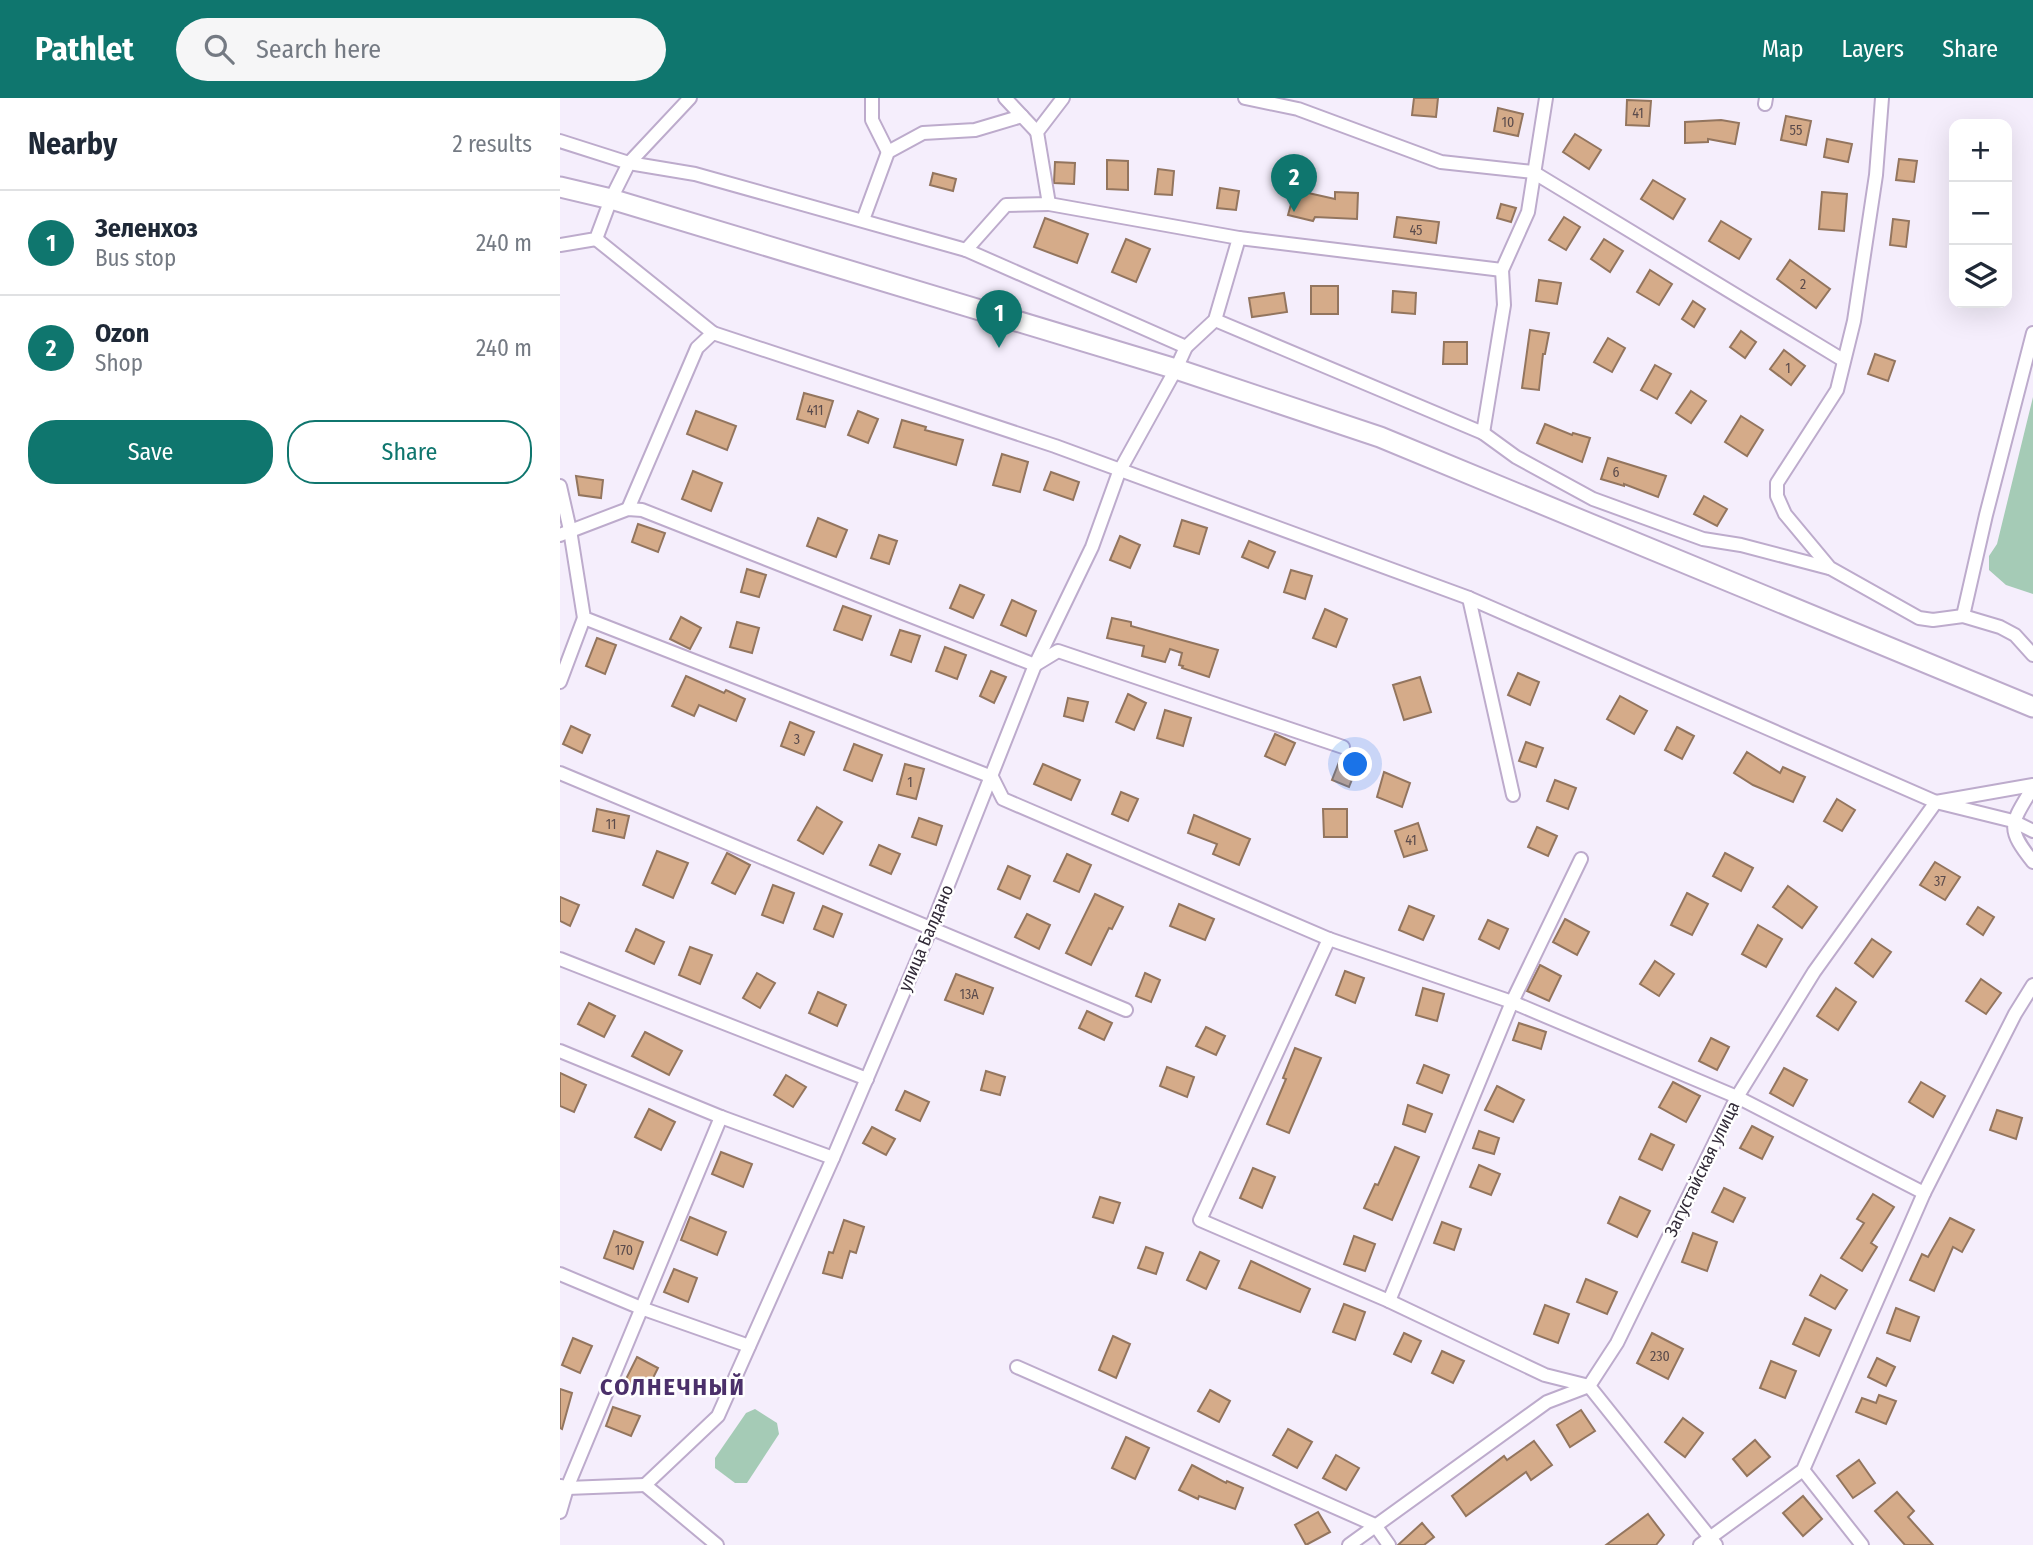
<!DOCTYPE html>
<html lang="en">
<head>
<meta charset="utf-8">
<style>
  :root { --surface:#fff; --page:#f6f6f7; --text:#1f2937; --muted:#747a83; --line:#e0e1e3; --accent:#0f766e }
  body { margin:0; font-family:"Fira Sans Condensed",sans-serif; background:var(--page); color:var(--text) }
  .controls { position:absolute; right:21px; top:21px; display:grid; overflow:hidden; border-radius:14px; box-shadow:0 7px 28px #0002 }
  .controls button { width:63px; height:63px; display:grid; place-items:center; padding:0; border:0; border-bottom:2px solid var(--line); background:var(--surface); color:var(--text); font:35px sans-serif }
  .you { position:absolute; left:796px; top:667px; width:24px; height:24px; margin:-18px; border:5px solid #fff; border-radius:50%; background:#1a73e8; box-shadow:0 0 0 10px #1a73e833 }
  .badge { display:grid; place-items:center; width:46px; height:46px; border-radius:50%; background:var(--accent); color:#fff; font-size:23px; font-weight:700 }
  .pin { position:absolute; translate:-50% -58px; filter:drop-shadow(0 2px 4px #0008) }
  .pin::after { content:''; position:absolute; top:37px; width:24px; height:21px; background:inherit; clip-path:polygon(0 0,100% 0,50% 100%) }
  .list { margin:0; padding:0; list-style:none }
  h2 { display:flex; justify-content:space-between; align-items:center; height:91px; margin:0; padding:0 28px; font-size:30px }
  h2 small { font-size:23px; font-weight:400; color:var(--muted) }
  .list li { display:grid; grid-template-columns:46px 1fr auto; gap:21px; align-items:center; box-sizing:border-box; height:105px; padding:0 28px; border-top:2px solid var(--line) }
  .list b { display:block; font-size:26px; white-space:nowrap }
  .list p { margin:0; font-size:23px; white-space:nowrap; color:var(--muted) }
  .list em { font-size:23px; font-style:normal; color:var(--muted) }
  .actions { display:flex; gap:14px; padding:21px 28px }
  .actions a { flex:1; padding:16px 0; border:2px solid var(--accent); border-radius:28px; text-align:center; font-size:24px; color:var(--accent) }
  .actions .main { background:var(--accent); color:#fff }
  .icon { flex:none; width:38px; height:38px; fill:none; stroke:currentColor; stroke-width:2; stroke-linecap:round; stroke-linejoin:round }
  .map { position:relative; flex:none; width:1473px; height:1447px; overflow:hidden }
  header { display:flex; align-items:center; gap:42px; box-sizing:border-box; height:98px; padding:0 35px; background:var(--accent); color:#fff }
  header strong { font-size:33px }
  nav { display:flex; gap:38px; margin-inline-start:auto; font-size:24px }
  .search { width:490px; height:63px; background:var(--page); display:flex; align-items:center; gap:18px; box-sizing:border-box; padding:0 24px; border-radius:38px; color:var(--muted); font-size:26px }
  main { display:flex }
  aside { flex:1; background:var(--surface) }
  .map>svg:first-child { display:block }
  .green { fill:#a5cbb6 }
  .building { fill:#d5ab89; stroke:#93755e; stroke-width:2 }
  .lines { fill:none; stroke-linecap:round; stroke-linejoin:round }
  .street-casing { stroke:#bdabcc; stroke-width:16 }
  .primary-casing { stroke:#bdabcc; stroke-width:23 }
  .street { stroke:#fff; stroke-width:12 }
  .primary { stroke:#fff; stroke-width:19 }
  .labels { text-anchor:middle; stroke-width:5; stroke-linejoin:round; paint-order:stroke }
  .number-label { font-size:14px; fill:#5b4b4c }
  .street-label { font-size:18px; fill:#322b38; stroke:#fff }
  .district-label { font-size:24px; font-weight:bold; letter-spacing:2px; fill:#4b306a; stroke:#fff }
</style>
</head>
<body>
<header>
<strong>Pathlet</strong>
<div class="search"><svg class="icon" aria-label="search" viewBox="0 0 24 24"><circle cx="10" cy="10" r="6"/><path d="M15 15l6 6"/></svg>Search here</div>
<nav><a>Map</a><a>Layers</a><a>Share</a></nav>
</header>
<main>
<aside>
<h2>Nearby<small>2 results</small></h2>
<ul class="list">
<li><span class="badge">1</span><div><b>Зеленхоз</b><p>Bus stop</p></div><em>240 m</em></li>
<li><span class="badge">2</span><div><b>Ozon</b><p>Shop</p></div><em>240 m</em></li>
</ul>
<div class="actions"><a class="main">Save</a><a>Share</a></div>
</aside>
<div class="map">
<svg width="1473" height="1447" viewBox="0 0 1473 1447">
  <rect width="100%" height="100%" fill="#f5eefc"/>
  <g class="green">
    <polygon points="1473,299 1473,496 1446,487 1429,472 1429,458 1437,446"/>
    <polygon points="195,1311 217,1325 219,1336 187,1385 175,1385 155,1370 155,1360 186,1315"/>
  </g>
  <g class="building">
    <polygon points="854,0 878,0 876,19 852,17"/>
    <polygon points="1067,2 1091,3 1089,28 1066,27"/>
    <polygon points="938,10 963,16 958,38 934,33"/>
    <polygon points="1226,18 1251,23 1246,47 1221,42"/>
    <polygon points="1161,22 1179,25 1175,46 1148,41 1148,44 1125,45 1125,24"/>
    <polygon points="1015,36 1041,52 1029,71 1003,54"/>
    <polygon points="1267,41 1292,46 1288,64 1264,59"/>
    <polygon points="1339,61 1357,63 1354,84 1336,82"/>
    <polygon points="547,62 568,63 568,92 547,91"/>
    <polygon points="495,64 515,65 514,86 494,85"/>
    <polygon points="598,71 614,73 612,97 595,96"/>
    <polygon points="373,75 396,81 393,93 370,87"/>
    <polygon points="1093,82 1125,101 1113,121 1081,101"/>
    <polygon points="660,90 679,93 676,112 657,110"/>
    <polygon points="735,92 775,101 775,94 798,95 797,121 755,119 753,123 728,117"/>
    <polygon points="1262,94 1287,96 1284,133 1259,131"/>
    <polygon points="941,106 956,110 951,124 937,120"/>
    <polygon points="837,119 879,124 876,145 834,139"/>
    <polygon points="1004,119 1020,129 1006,152 989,142"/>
    <polygon points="485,120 528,136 517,165 474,149"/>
    <polygon points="1333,121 1349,123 1346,149 1330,147"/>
    <polygon points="1161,123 1191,141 1179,161 1149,143"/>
    <polygon points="566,141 590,151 576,184 552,174"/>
    <polygon points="1044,141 1063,153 1050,174 1031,161"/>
    <polygon points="1230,162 1270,191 1256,210 1217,181"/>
    <polygon points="1090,172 1112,186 1099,207 1077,194"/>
    <polygon points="979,182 1001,185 997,206 976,203"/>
    <rect x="751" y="188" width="27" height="28"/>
    <polygon points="833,193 856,195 855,216 832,214"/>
    <polygon points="724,195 727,214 692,219 689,200"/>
    <polygon points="1133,203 1145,211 1134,229 1122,221"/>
    <polygon points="970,232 989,235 985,256 983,256 979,292 962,290"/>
    <polygon points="1181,233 1196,244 1185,260 1170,249"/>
    <polygon points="1048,240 1065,250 1052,274 1034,264"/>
    <polygon points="884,244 907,244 907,266 883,266"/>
    <polygon points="1224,252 1245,268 1231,287 1210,271"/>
    <polygon points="1315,256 1335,263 1328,283 1308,276"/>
    <polygon points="1095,267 1111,276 1097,301 1081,292"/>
    <polygon points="1131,293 1146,303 1131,325 1116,315"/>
    <polygon points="244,295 273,303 265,329 237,321"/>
    <polygon points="136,313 176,328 167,352 127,336"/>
    <polygon points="298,313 318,321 308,345 288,337"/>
    <polygon points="1181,318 1203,332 1187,358 1165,344"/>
    <polygon points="342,322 366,329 365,332 403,342 396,367 334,349"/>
    <polygon points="985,326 1012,337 1013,335 1030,340 1022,364 977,345"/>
    <polygon points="442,356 468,364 460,394 433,387"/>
    <polygon points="1048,360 1106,378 1098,399 1064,386 1064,388 1041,381"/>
    <polygon points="133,373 162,385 151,413 122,401"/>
    <polygon points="491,374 519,384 513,402 484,392"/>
    <polygon points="16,378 43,382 41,400 19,397"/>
    <polygon points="1144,398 1167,411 1157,428 1134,416"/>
    <polygon points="258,420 287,432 276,459 247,448"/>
    <polygon points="622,422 647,430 639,456 614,448"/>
    <polygon points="78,426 105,435 98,454 72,444"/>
    <polygon points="319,437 337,443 329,466 311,460"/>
    <polygon points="560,438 580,447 570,470 550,462"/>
    <polygon points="689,443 715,454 708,470 682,459"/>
    <polygon points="187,471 206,477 199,499 181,494"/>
    <polygon points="731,472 752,478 745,501 724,494"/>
    <polygon points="400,487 424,497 413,520 390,510"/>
    <polygon points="452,502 476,513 466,538 441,527"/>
    <polygon points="283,508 311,518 302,542 274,532"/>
    <polygon points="765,511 787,521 776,549 753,540"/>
    <polygon points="121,519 141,530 130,551 110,541"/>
    <polygon points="552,520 571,524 571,528 658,552 649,579 622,570 623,568 619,567 622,555 610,551 605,564 582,558 584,548 547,540"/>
    <polygon points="177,524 199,530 192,555 170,549"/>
    <polygon points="340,532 360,538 351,564 331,557"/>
    <polygon points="37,540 56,547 45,576 26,568"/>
    <polygon points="385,549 406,557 397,581 376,573"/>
    <polygon points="431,573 446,579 434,605 420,598"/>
    <polygon points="958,575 979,584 970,607 948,597"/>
    <polygon points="126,578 164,595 166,592 185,601 176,623 139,607 134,618 112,608"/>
    <polygon points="860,579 871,614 844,622 833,587"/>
    <polygon points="568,596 586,605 574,632 556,624"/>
    <polygon points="1060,598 1087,613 1074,636 1047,621"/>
    <polygon points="508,600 528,604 523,623 504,618"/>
    <polygon points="605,612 631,620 623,648 597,640"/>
    <polygon points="230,624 254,634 244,657 221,648"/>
    <polygon points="11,628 30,637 22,655 3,646"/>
    <polygon points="1117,629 1134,638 1122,661 1105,652"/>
    <polygon points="715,636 735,645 725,667 705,658"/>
    <polygon points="966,644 983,650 976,669 959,663"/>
    <polygon points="294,646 322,657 312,683 284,672"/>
    <polygon points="1187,654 1220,675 1223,669 1245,679 1233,704 1193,687 1174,675"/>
    <polygon points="781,659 798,666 789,689 772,682"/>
    <polygon points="345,666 364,671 356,701 337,696"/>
    <polygon points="483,666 520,682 511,702 474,686"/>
    <polygon points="824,674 850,685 842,709 817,699"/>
    <polygon points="995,682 1016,690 1008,711 987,703"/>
    <polygon points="561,694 578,701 568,723 552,716"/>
    <polygon points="1277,701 1295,712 1282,733 1264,723"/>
    <polygon points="257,709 282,724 263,756 238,742"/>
    <polygon points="37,711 69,718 64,740 33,733"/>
    <polygon points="763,711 787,711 787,739 764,739"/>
    <polygon points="634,717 690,741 679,767 653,756 657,746 628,735"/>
    <polygon points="359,720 382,728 376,747 352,739"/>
    <polygon points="858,725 867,752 844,759 835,733"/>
    <polygon points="977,729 997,738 988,758 968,749"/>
    <polygon points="319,747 340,756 331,776 310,767"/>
    <polygon points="97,753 128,765 113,800 83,787"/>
    <polygon points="167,755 190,767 175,796 152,785"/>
    <polygon points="1165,755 1193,770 1181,793 1153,778"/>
    <polygon points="507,756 531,767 519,794 494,783"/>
    <polygon points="1375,764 1400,779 1385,802 1360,787"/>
    <polygon points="448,768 470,778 460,801 438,791"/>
    <polygon points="213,787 234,795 223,825 202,817"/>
    <polygon points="1228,788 1257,809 1242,830 1213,809"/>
    <polygon points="1127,795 1148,806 1132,837 1111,827"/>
    <polygon points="535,796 563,809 552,831 549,830 531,867 506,855"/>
    <polygon points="0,799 19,807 10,828 0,823"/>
    <polygon points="619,806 654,821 645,842 610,828"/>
    <polygon points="263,808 282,816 273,839 254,831"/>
    <polygon points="849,808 874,818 863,842 839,832"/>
    <polygon points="1418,809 1434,819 1423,837 1407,826"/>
    <polygon points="467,816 490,827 479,851 455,839"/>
    <polygon points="1005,821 1029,834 1017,857 993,844"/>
    <polygon points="928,822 948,831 939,851 919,841"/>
    <polygon points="1198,827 1222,841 1206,869 1182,856"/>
    <polygon points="76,831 104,844 94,866 66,853"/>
    <polygon points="1312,841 1331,854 1313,879 1295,865"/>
    <polygon points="130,849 152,857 140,886 119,877"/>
    <polygon points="1095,863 1114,876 1099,898 1080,886"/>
    <polygon points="980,867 1001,878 989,903 967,893"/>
    <polygon points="785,873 804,880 795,905 776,897"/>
    <polygon points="197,875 215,885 200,910 183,900"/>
    <polygon points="585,875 600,882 591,904 576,898"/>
    <polygon points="396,876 433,890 423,916 385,902"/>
    <polygon points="1421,881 1441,895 1426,916 1406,903"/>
    <polygon points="863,890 884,896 877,923 856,917"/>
    <polygon points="1276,890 1296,904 1278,932 1257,918"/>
    <polygon points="258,894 286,907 277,928 249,915"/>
    <polygon points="29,905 55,918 44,939 18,926"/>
    <polygon points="527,913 552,925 544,942 519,930"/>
    <polygon points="959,925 986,934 981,951 953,942"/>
    <polygon points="646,929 665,938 656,957 636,948"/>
    <polygon points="85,934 122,953 109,977 72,958"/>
    <polygon points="1151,940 1169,949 1157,972 1139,963"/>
    <polygon points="735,950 761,960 729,1035 707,1026 726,981 723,980"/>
    <polygon points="864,967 889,977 882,995 857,985"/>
    <polygon points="607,969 634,979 627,999 600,988"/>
    <polygon points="1224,970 1247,982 1233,1008 1210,995"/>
    <polygon points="426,973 445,979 440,997 421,992"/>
    <polygon points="0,975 26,987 14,1014 0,1008"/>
    <polygon points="226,977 246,989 233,1009 214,997"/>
    <polygon points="1113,984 1140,998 1126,1024 1099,1009"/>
    <polygon points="1361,984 1385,998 1373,1019 1349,1004"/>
    <polygon points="937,988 964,1002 953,1024 925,1012"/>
    <polygon points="345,993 369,1004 360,1023 336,1012"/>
    <polygon points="848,1007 872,1016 865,1034 843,1026"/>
    <polygon points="89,1011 115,1024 101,1052 75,1039"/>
    <polygon points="1437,1012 1462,1020 1456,1041 1430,1032"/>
    <polygon points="1192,1028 1213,1039 1202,1061 1180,1050"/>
    <polygon points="312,1029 335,1041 326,1057 303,1045"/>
    <polygon points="919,1033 939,1040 934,1056 913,1050"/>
    <polygon points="1091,1036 1114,1047 1102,1072 1079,1061"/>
    <polygon points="835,1049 859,1059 832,1122 804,1110 815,1086 818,1087"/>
    <polygon points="161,1054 192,1066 183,1089 152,1076"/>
    <polygon points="919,1067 940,1076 931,1097 910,1089"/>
    <polygon points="693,1070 715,1079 702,1110 680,1100"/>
    <polygon points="1164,1090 1185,1100 1173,1124 1152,1114"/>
    <polygon points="1313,1096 1334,1109 1311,1145 1317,1149 1302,1173 1281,1160 1304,1125 1297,1121"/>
    <polygon points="540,1099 560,1105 553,1125 533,1119"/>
    <polygon points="1060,1099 1090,1113 1077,1139 1048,1125"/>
    <polygon points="130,1119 166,1134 157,1157 121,1142"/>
    <polygon points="1390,1120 1414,1132 1402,1154 1393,1149 1374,1193 1350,1182 1362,1156 1368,1159"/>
    <polygon points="284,1122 304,1129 296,1155 290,1153 282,1180 263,1175 269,1154 273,1155"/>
    <polygon points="882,1124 901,1131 894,1152 874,1145"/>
    <polygon points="54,1133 83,1144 73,1171 44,1160"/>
    <polygon points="1133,1135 1157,1144 1147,1173 1122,1164"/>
    <polygon points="794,1138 815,1146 805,1173 784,1166"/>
    <polygon points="586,1149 603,1155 596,1176 578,1170"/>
    <polygon points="640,1154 659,1163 646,1191 627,1182"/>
    <polygon points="691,1163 750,1191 740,1214 679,1190"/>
    <polygon points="114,1171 137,1180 128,1204 104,1194"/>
    <polygon points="1261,1177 1287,1192 1275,1211 1250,1197"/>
    <polygon points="1026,1181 1057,1194 1047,1216 1017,1204"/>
    <polygon points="784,1206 805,1214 795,1242 773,1234"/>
    <polygon points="985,1207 1009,1216 998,1245 974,1236"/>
    <polygon points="1336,1210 1359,1219 1350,1243 1327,1235"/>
    <polygon points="1245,1220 1271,1232 1259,1258 1233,1246"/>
    <polygon points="844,1235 861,1243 851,1264 834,1256"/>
    <polygon points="1092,1235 1123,1251 1108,1281 1077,1265"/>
    <polygon points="553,1238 570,1246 556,1280 539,1272"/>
    <polygon points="13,1240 32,1248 20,1275 2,1267"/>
    <polygon points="882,1253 904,1263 893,1285 872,1275"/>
    <polygon points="77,1259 98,1270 86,1294 65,1283"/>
    <polygon points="1317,1260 1335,1269 1326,1288 1308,1279"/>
    <polygon points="1211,1263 1236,1273 1225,1300 1200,1290"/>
    <polygon points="0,1291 12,1295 2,1331 0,1330"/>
    <polygon points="650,1292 670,1303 659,1324 638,1313"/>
    <polygon points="1319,1297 1336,1303 1326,1326 1296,1314 1302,1300 1316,1305"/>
    <polygon points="53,1309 80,1318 71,1338 46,1328"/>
    <polygon points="1021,1312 1035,1333 1010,1349 997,1327"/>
    <polygon points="1123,1320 1143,1335 1125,1359 1105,1344"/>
    <polygon points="728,1331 752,1344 737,1370 713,1357"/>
    <polygon points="566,1339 589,1350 575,1381 552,1370"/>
    <polygon points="1195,1342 1210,1359 1187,1378 1173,1361"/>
    <polygon points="974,1343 992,1367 971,1382 966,1374 906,1418 892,1398 944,1358 947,1362"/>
    <polygon points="776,1357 799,1370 786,1392 763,1380"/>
    <polygon points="1299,1362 1315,1385 1293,1400 1277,1378"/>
    <polygon points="632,1367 666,1385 667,1383 683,1390 675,1411 639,1398 638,1401 619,1392"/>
    <polygon points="1337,1394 1354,1413 1348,1419 1373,1447 1345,1447 1315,1413"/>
    <polygon points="1243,1398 1262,1421 1243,1438 1223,1415"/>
    <polygon points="758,1414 770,1434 746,1447 735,1427"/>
    <polygon points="1088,1416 1104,1437 1096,1447 1046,1447"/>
    <polygon points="862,1425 874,1439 864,1447 838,1447"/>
  </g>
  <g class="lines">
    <defs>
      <g id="street">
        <polyline points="312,0 312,22 328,54"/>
        <polyline points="445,0 477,34"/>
        <polyline points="685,0 738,11 881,64 973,74 1283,262"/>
        <polyline points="1322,0 1316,77 1294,223 1277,292 1217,385 1217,398 1225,416 1270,470 1359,520 1373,522 1403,518 1440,529 1455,537 1473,557"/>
        <polyline points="1205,6 1206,0"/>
        <polyline points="0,43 69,65 130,0"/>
        <polyline points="489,106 679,140 655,222 626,249"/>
        <polyline points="303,122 328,54 363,35 415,32 462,18"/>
        <polyline points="679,140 942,172 968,114 986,0"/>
        <polyline points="36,141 153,235"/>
        <polyline points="0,147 36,141 51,101 69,65 135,76 406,152 446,107 489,106 477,34 503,0"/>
        <polyline points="655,222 923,335 944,207 942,172"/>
        <polyline points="923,335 956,359 1033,401 1143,441 1181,447 1269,470"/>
        <polyline points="0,388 10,432 24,520 432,679 443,701 769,841 952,904 1177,999 1364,1095 1243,1372 1140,1447"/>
        <polyline points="68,411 137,250 153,235 495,348 909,500 1376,704 1453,723 1473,733"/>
        <polyline points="0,437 68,411 82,412 475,567 498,553 783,649"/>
        <polyline points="909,500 953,697"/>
        <polyline points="1403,518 1426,417 1473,235"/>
        <polyline points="0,584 24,520"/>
        <polyline points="0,675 566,912"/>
        <path d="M 1473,689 C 1451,726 1445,729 1473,764"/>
        <polyline points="769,841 640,1122 829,1203 985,1277 1029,1288 1156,1447"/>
        <polyline points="0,861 307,981"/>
        <polyline points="0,953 161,1019 273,1060"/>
        <polyline points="1364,1095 1455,916 1473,887"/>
        <polyline points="0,1176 81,1210 189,1248"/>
        <polyline points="829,1203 952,904 1021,761"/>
        <polyline points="457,1269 815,1427 829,1447"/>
        <polyline points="1243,1372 1302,1447"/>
        <polyline points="85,1387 158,1318 273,1060 371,830 475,567 532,449 559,374 616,271 626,249 406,152"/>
        <polyline points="85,1387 157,1447"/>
        <polyline points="1,1388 7,1390 85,1387"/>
        <polyline points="0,1414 7,1390 161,1019"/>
        <polyline points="789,1447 987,1304 1029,1288 1057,1245 1177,999 1254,874 1376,704 1473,687"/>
      </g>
      <polyline id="primary" points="0,89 51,101 616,271 820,339 1473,609"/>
    </defs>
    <use href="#street" class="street-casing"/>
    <use href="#primary" class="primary-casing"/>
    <use href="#street" class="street"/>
    <use href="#primary" class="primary"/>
  </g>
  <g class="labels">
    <g class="number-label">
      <text x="1078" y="20">41</text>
      <text x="948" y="29">10</text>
      <text x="1236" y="37">55</text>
      <text x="856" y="137">45</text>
      <text x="1243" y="191">2</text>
      <text x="1228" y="275">1</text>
      <text x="255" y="317">411</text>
      <text x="1056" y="379">6</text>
      <text x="237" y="646">3</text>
      <text x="350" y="689">1</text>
      <text x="51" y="731">11</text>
      <text x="851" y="747">41</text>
      <text x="1380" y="788">37</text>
      <text x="409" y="901">13А</text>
      <text x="64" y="1157">170</text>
      <text x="1100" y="1263">230</text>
    </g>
    <g class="street-label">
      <text transform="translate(366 840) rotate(-67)" y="6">улица Балдано</text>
      <text transform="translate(1142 1071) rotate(-64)" y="6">Загустайская улица</text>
    </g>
    <g class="district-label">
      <text x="113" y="1297">СОЛНЕЧНЫЙ</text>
    </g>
  </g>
</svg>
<div class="controls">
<button>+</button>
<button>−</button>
<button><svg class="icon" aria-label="layers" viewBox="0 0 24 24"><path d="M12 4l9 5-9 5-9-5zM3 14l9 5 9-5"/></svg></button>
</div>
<div class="you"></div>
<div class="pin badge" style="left:439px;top:250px">1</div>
<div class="pin badge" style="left:734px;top:114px">2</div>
</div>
</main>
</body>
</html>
